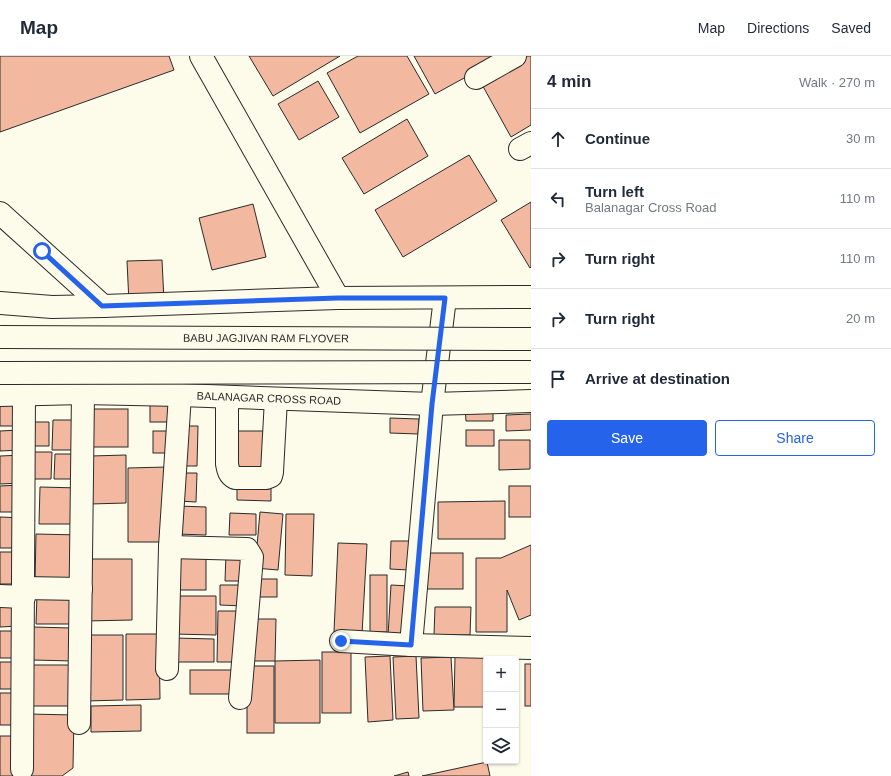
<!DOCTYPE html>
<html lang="en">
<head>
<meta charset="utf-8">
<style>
  :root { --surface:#fff; --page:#f6f6f7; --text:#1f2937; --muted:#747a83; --line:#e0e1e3; --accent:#2563eb }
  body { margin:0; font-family:Helvetica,sans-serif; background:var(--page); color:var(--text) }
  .controls { position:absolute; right:12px; bottom:12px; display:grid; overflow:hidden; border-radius:4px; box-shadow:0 1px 3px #0004 }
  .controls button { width:36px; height:36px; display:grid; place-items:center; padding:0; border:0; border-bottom:1px solid var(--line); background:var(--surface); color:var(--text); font:20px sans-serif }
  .stop { position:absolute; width:12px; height:12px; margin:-9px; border:3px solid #2563eb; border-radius:50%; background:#fff }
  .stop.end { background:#2563eb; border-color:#fff; box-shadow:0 1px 4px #0008 }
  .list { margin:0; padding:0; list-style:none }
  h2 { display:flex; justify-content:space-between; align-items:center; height:52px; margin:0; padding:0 16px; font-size:17px }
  h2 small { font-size:13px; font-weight:400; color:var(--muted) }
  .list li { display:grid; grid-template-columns:26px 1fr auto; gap:12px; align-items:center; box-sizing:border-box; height:60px; padding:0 16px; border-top:1px solid var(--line) }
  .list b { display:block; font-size:15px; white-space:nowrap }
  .list p { margin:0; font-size:13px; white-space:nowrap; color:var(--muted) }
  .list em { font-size:13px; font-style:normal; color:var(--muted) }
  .actions { display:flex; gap:8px; padding:12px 16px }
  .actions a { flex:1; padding:9px 0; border:1px solid var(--accent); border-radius:4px; text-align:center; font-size:14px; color:var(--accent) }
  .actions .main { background:var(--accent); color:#fff }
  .icon { flex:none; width:22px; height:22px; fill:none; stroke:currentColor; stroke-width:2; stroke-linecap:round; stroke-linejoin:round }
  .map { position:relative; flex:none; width:531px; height:720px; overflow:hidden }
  header { display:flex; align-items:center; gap:24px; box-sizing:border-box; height:56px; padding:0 20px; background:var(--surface); border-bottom:1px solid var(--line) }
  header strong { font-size:19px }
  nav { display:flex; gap:22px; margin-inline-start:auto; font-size:14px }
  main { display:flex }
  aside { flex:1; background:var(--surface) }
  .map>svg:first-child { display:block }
  .building { fill:#f2b8a0; stroke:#2b2b2b }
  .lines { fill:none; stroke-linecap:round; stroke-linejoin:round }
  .minor-casing { stroke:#2b2b2b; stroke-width:24 }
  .major-casing { stroke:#2b2b2b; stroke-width:24 }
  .minor { stroke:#fdfbea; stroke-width:22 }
  .major { stroke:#fdfbea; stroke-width:22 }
  .major-bridge-casing { stroke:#2b2b2b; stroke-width:24; stroke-linecap:butt }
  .major-bridge { stroke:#fdfbea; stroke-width:22 }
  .route { stroke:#2563eb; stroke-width:5 }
  .labels { text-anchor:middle; stroke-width:3; stroke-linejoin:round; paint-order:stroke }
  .street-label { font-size:11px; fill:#2b2b2b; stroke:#fdfbea }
</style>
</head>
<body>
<header>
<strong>Map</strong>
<nav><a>Map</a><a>Directions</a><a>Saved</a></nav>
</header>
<main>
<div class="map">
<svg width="531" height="720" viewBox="0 0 531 720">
  <rect width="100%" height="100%" fill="#fdfbea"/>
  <g class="building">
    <polygon points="0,0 169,0 174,14 0,76"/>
    <polygon points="249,0 340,0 273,40"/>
    <polygon points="358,0 407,0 429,38 360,77 327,17"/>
    <polygon points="414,0 504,0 435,38"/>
    <polygon points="524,0 531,0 531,69 511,81 480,25"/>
    <polygon points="318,25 339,61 299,84 278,48"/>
    <polygon points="407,63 428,100 364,138 342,102"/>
    <polygon points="469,99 497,145 403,201 375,154"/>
    <polygon points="531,146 531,211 530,212 501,164"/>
    <polygon points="253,148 266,201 212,214 199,162"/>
    <polygon points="162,204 164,245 129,247 127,205"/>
    <rect x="150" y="347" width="26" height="19"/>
    <rect x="0" y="349" width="19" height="21"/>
    <polygon points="465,351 493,351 493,365 466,365"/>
    <rect x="91" y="353" width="37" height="38"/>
    <polygon points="531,358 531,374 506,375 506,359"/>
    <polygon points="390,362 419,363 418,378 390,377"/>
    <polygon points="53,364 77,364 76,394 52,394"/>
    <polygon points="29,366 49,366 49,390 28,390"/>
    <polygon points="185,370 198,370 197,410 185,410"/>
    <polygon points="19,374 20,394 0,395 0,375"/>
    <rect x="466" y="374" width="28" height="16"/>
    <rect x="153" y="375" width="20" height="22"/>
    <polygon points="234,375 266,375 267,416 235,417"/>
    <polygon points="499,384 530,384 530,413 499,414"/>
    <polygon points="31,396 52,396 51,423 31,423"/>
    <polygon points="55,398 73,398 72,423 54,423"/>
    <polygon points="23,399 23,427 0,428 0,400"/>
    <polygon points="126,399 126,447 90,448 91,400"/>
    <polygon points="167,411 167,486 128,486 128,412"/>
    <polygon points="179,417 197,417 196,446 179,445"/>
    <polygon points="21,429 21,456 0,456 0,430"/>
    <polygon points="237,430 271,430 271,445 237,444"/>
    <rect x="509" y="430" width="22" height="31"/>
    <polygon points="40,431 80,432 80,468 39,468"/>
    <polygon points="505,445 505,483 438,483 438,446"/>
    <polygon points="178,450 206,451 206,479 177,478"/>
    <polygon points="260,456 283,458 278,514 255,512"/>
    <polygon points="230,457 256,458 256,479 229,479"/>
    <polygon points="286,458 314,458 312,520 285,519"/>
    <polygon points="0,461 23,462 22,492 0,492"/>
    <polygon points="36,478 80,479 78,527 35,526"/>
    <polygon points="391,485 410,485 409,514 390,513"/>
    <polygon points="338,487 367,488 362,578 334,576"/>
    <polygon points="531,489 531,559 519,564 507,534 507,576 476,576 476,502 501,502"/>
    <rect x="0" y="496" width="20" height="32"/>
    <polygon points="226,497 246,497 246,525 225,525"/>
    <rect x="420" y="497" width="43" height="36"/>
    <rect x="178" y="499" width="28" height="35"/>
    <polygon points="86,503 132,503 132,564 86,565"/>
    <rect x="370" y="519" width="17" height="57"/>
    <rect x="253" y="523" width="24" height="18"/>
    <polygon points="220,529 245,529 244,550 220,549"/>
    <polygon points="391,529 410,530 407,581 388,580"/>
    <polygon points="37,538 74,539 73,568 36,568"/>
    <polygon points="174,540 216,540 216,579 173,578"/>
    <polygon points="0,543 18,543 18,570 0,571"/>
    <polygon points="435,551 471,551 470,579 434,579"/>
    <polygon points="218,555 243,555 242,606 217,606"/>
    <polygon points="252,563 276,563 275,605 251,605"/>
    <polygon points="33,571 72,572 72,605 33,604"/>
    <polygon points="0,575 17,575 16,602 0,602"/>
    <polygon points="126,578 159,578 160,643 126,644"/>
    <polygon points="85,579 123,579 123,644 85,645"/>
    <polygon points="175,582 214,583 214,606 175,606"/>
    <rect x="322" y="596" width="29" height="61"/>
    <polygon points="390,600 393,664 368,666 365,601"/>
    <polygon points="416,600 419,662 396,663 393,601"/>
    <polygon points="455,600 489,600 489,603 486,603 486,651 454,651"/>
    <polygon points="451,601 454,654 423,655 421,602"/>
    <polygon points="320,604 320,667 275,667 275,605"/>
    <rect x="0" y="606" width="15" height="27"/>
    <rect x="525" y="608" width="6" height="42"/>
    <polygon points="30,609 73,609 72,650 29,650"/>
    <rect x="247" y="610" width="27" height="67"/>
    <rect x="190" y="614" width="45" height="24"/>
    <rect x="0" y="637" width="15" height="32"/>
    <polygon points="141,649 141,675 91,676 91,650"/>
    <polygon points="28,658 74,659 73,712 62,720 28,720"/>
    <polygon points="0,680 15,680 16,720 0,720"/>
    <polygon points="487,706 490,720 422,720"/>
    <polygon points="408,716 409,720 394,720"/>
  </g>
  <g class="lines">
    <defs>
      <g id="minor">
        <polyline points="201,0 338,242"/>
        <polyline points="476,22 515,0"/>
        <polyline points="520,93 531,87"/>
        <path d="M 227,341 L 227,408 C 228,414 229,419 235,422 L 266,422 L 271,420 L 272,416 L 276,343"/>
        <polyline points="170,491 247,493 252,501 240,642"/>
        <polyline points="24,532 81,533"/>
        <polyline points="0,540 24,541"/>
        <polyline points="341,585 411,589 531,592"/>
        <polyline points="411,589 432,348 445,242"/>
        <polyline points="167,613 170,491 180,339"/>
        <polyline points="79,667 83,337"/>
        <polyline points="22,713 24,337"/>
      </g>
      <g id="major">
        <polyline points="0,157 103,250"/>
        <polyline points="0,247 52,251 103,250 338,242 531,241"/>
        <path id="s1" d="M 0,339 L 83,337 L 180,339 L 432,348 L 531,345"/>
      </g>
    </defs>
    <use href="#minor" class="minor-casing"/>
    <use href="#major" class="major-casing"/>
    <use href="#minor" class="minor"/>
    <use href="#major" class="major"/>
    <defs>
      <g id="major-bridge">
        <path id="s2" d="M 0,281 L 531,283"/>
        <polyline points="0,317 531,316"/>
      </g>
    </defs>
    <use href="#major-bridge" class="major-bridge-casing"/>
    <use href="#major-bridge" class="major-bridge"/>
  </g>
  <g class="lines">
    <polyline class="route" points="42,195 102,250 338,242 445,242 432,348 411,589 341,585"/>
  </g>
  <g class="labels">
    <g class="street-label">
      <text dy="4" stroke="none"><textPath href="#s2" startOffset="266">BABU JAGJIVAN RAM FLYOVER</textPath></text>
      <text dy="4" stroke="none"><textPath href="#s1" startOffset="269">BALANAGAR CROSS ROAD</textPath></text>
    </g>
  </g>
</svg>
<div class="controls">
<button>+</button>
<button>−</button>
<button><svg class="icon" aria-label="layers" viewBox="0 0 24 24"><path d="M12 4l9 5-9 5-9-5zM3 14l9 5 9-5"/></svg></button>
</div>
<div class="stop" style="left:42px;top:195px"></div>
<div class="stop end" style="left:341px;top:585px"></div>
</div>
<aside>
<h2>4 min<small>Walk · 270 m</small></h2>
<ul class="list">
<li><svg class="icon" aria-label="ahead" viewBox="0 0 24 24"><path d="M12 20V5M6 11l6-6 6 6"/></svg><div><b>Continue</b></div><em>30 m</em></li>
<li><svg class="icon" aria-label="left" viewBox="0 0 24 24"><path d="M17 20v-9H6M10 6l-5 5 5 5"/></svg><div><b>Turn left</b><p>Balanagar Cross Road</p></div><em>110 m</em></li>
<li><svg class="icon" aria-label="right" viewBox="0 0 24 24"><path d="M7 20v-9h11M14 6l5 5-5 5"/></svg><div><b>Turn right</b></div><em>110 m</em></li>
<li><svg class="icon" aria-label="right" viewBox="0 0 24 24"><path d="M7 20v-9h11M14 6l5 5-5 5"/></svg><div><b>Turn right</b></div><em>20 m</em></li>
<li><svg class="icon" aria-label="arrive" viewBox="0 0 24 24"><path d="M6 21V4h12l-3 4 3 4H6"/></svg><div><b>Arrive at destination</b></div></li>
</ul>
<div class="actions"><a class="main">Save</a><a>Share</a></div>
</aside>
</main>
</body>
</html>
